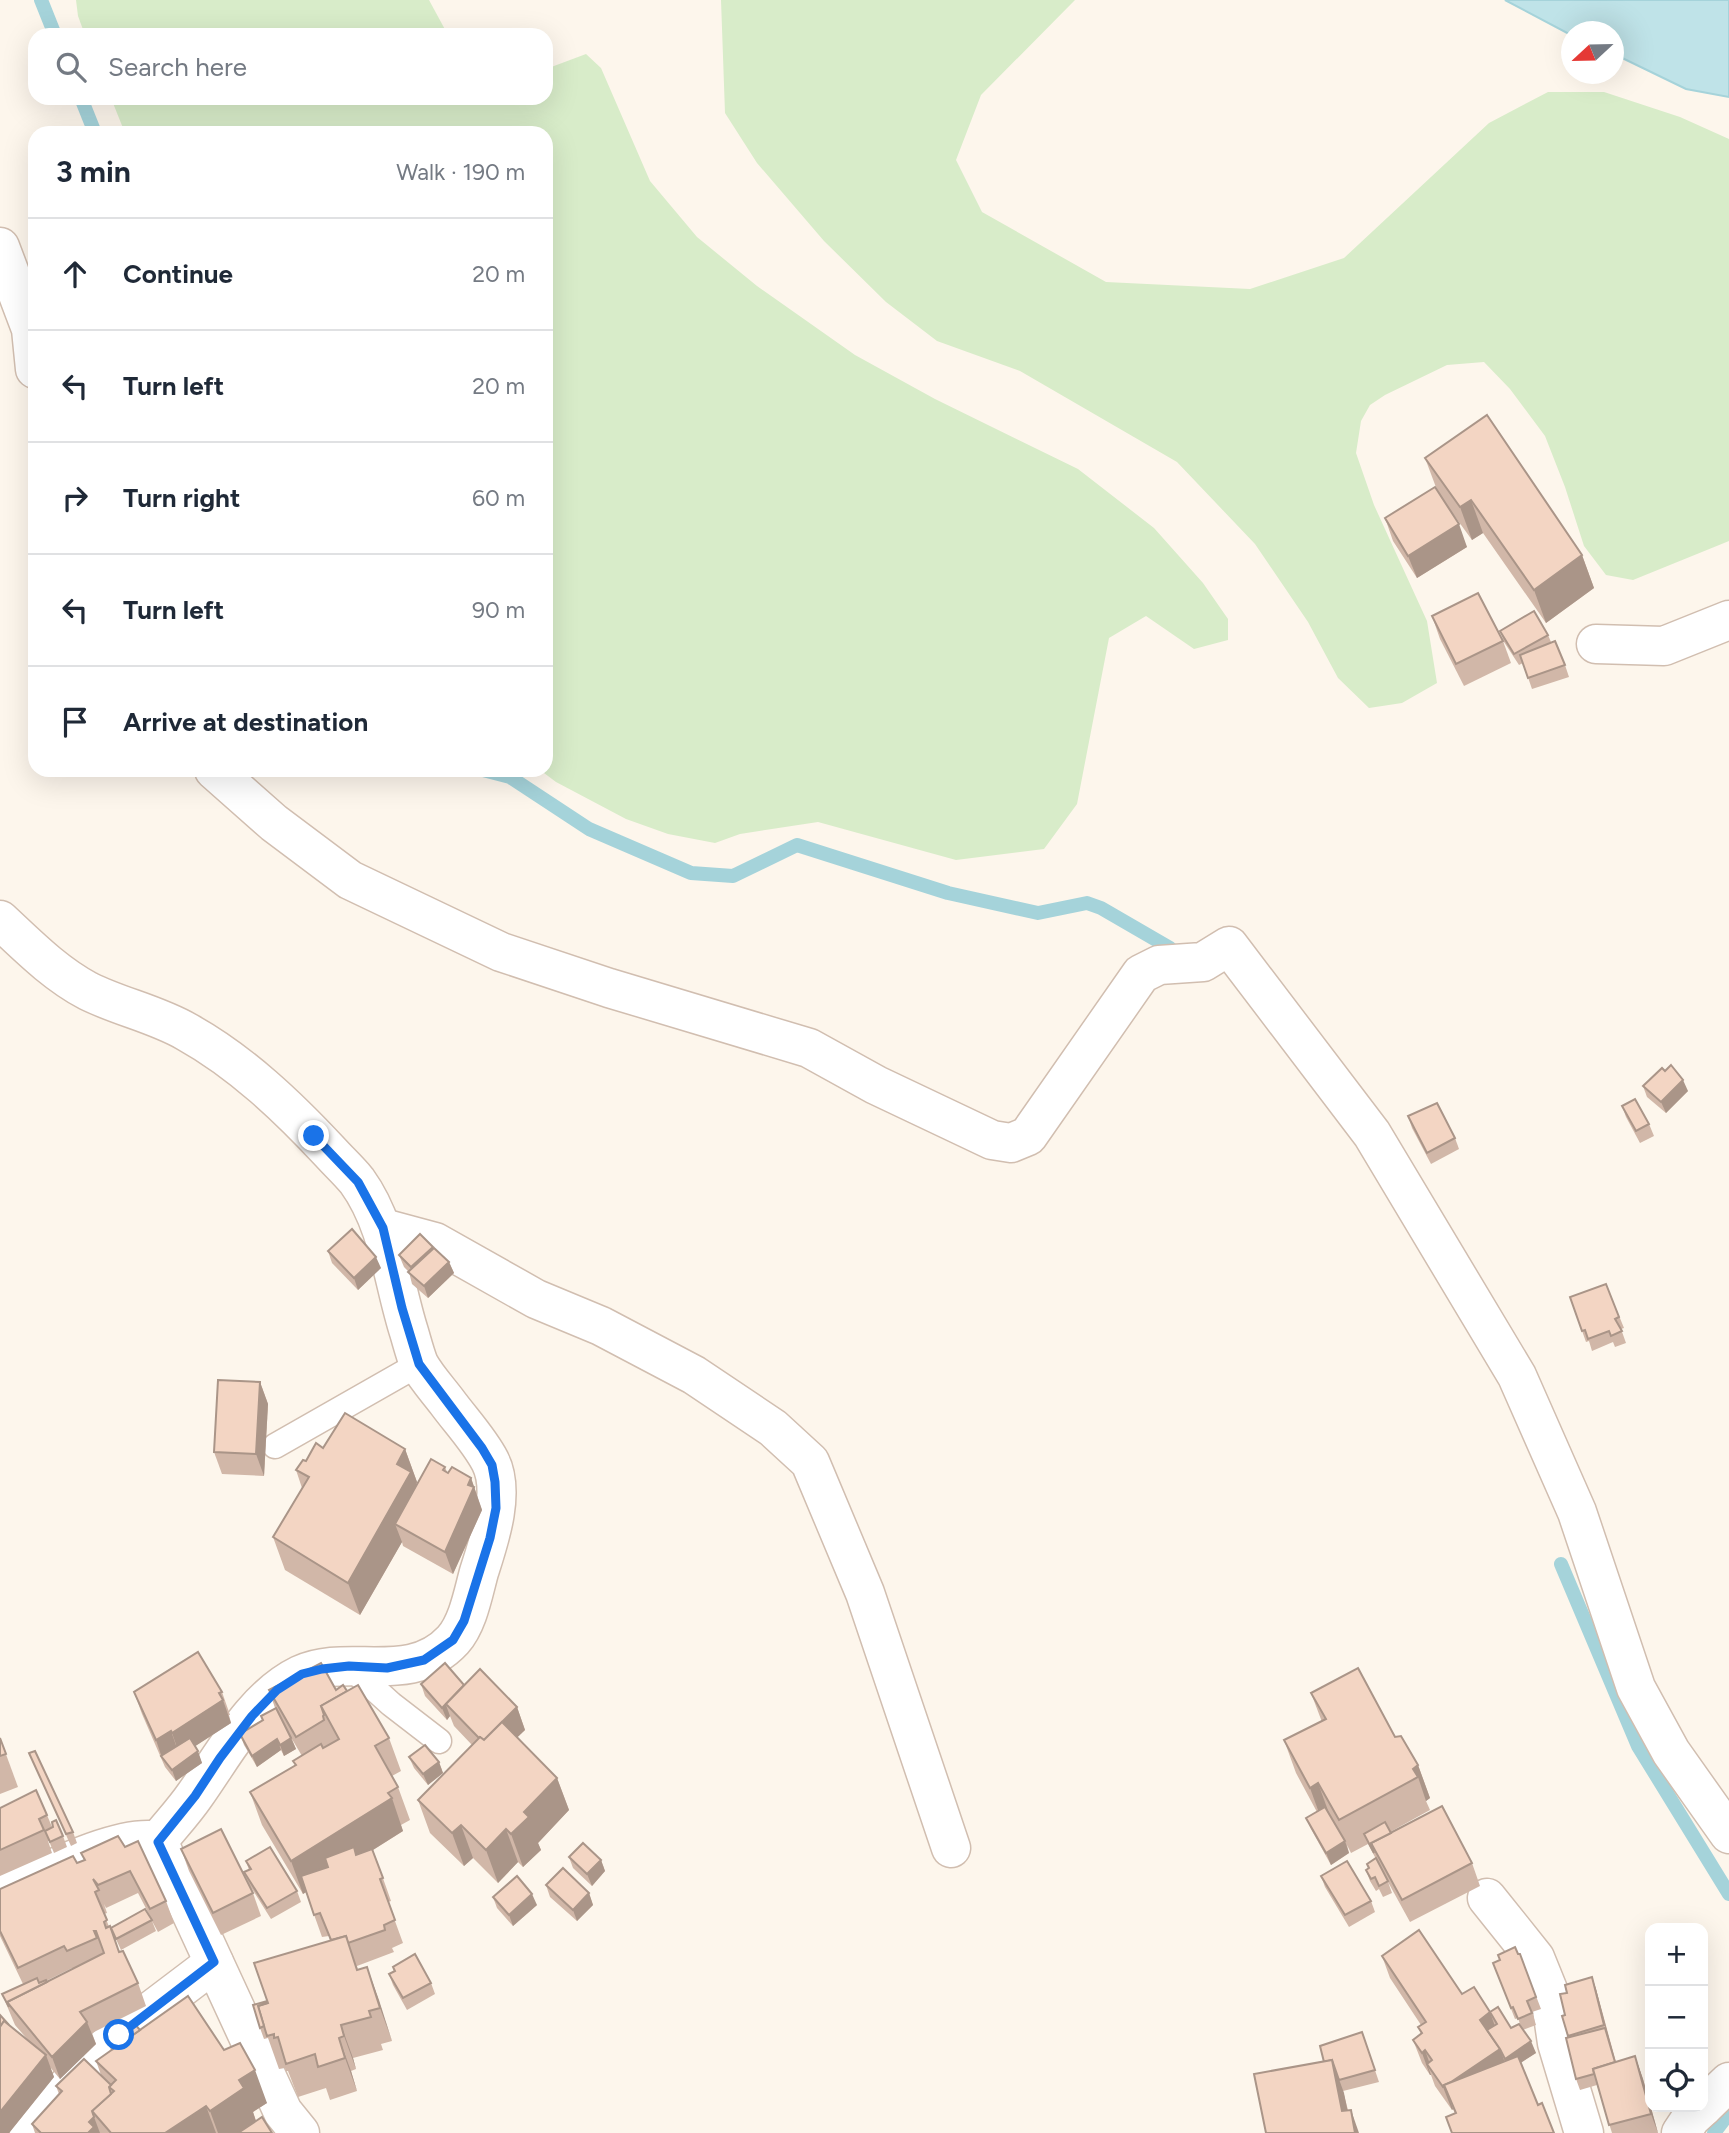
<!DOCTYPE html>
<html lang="en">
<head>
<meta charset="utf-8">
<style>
  :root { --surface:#fff; --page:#f6f6f7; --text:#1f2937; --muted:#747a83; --line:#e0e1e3 }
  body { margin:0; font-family:Figtree,sans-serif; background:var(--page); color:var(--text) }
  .controls { position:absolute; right:21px; bottom:21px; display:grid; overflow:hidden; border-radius:14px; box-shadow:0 7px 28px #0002 }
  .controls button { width:63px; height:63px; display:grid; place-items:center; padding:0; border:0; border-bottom:2px solid var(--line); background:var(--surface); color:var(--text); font:35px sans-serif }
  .compass { position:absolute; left:1561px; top:21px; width:63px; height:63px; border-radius:50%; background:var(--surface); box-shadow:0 7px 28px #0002; rotate:248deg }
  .stop { position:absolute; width:21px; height:21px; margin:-16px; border:5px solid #1a73e8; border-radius:50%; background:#fff }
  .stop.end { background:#1a73e8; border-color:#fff; box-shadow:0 2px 7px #0008 }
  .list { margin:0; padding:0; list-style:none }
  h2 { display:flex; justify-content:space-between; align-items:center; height:91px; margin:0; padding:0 28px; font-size:30px }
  h2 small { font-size:23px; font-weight:400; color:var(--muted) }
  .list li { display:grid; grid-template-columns:46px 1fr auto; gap:21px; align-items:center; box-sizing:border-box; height:112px; padding:0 28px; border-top:2px solid var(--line) }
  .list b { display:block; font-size:26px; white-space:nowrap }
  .list em { font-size:23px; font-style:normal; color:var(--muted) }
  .icon { flex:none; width:38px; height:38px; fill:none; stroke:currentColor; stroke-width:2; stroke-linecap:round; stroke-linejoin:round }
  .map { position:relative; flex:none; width:1729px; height:2133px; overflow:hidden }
  .search { position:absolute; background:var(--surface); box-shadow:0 7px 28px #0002; left:28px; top:28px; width:525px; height:77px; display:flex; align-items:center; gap:18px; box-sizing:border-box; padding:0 24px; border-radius:21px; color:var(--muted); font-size:26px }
  .panel { position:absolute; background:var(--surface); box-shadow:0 7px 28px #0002; left:28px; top:126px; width:525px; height:651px; border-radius:21px }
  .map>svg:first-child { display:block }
  .green { fill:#d8ecc9 }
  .water { fill:#bfe3e8; stroke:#a5d3da; stroke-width:2 }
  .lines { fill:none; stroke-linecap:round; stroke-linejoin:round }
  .stream { stroke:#a5d3da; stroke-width:14 }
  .lane-casing { stroke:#d1beb0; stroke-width:27 }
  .street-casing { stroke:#d1beb0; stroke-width:41 }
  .lane { stroke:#fff; stroke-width:24 }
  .street { stroke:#fff; stroke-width:38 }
  .wall { fill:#d1b7a8; fill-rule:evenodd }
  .shaded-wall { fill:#aa9588 }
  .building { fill:#f3d5c3; stroke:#aa9588; stroke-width:2 }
  .route { stroke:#1a73e8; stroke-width:9 }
</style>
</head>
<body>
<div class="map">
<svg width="1729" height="2133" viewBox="0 0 1729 2133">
  <rect width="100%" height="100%" fill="#fdf6ec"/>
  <g class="green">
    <polygon points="76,0 429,0 448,35 85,35 78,16"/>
    <polygon points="721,0 1075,0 981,95 956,160 982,212 1106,282 1250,289 1344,258 1489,123 1548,92 1604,92 1680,117 1729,139 1729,541 1633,580 1606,575 1584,546 1565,487 1545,436 1510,389 1484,362 1447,365 1385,395 1370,405 1361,421 1356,453 1374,505 1427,621 1437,683 1402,703 1369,708 1338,678 1308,622 1255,544 1177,462 1020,371 937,341 886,302 824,241 757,163 725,113"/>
    <polygon points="586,54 601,68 650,181 697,237 757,286 855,355 935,399 1078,469 1154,528 1203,583 1228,619 1228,640 1194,649 1146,616 1109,638 1077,804 1044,849 956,860 818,822 740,834 715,843 668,834 626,819 556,782 540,770 546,770 546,133 125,133 111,98 546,98 546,69"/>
  </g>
  <polygon class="water" points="1505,0 1729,0 1729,97 1686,89 1614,54 1614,32 1572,32 1571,35"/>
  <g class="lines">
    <g class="stream">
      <polyline points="41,0 55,35"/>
      <polyline points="81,98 95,133"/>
      <polyline points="483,770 510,777 589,829 691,873 733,876 797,845 948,893 1038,913 1087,903 1101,908 1170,948"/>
      <polyline points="1561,1564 1638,1746 1729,1894"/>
      <polyline points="1714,2133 1729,2113"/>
    </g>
    <defs>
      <g id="lane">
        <polyline points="275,1446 419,1364"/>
        <polyline points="349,1666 391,1704 439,1741"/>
      </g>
      <g id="street">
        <polyline points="0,247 31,329 35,369"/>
        <polyline points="1596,644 1664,646 1729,620"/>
        <polyline points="214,770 274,823 350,880 501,952 609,988 809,1048 876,1085 992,1140 1011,1143 1028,1136 1141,974 1159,965 1203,962 1229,946 1372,1134 1517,1376 1577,1512 1636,1688 1671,1752 1729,1834"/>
        <path d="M 0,920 C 27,945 54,973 88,991 C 120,1007 156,1014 187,1032 C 241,1062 288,1107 330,1152 C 339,1162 349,1171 357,1181 C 389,1225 393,1282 409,1332 C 412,1342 415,1354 419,1364 C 426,1377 438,1390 447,1402 C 461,1421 479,1440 490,1461 C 506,1492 489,1541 479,1572 C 473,1594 468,1623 453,1640 C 410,1687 348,1652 300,1675 C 253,1698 225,1753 195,1795 C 184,1811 170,1826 158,1841"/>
        <polyline points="383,1228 435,1242 536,1299 601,1326 694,1375 773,1428 810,1462 865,1593 951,1848"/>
        <path d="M 0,1896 C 36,1876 117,1833 158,1841 L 283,2112 L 300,2133"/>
        <polyline points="1487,1898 1535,1958 1550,1995 1557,2043 1584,2133"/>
        <polyline points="1703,2107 1729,2082"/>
        <polyline points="29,2133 79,2072 119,2035 214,1963"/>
        <polyline points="1681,2133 1691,2118 1703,2107"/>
      </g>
    </defs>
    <use href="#lane" class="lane-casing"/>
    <use href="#street" class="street-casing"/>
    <use href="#lane" class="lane"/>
    <use href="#street" class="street"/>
  </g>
  <g class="wall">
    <polygon points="1425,458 1582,555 1594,588 1546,623 1483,533 1472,540 1440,496 1467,547 1417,578 1393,541 1385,518 1437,490"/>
    <polygon points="1432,616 1503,641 1511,663 1464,686 1440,639"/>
    <polygon points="1500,631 1548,635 1551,642 1565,665 1569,677 1532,689 1523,663 1519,665 1504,642"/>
    <polygon points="1643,1086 1688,1091 1666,1113 1647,1097"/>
    <polygon points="1622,1106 1649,1124 1654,1136 1640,1143 1626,1117"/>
    <polygon points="1408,1116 1455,1138 1459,1149 1431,1164 1412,1128"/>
    <polygon points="434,1249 449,1262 454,1273 428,1298 412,1284 409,1272 404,1267 399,1255"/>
    <polygon points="328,1251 381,1268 358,1290 332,1263"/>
    <polygon points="1606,1284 1624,1328 1621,1329 1626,1343 1615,1347 1613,1342 1592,1351 1589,1341 1586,1342 1570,1297"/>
    <polygon points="260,1382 268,1404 264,1476 222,1474 214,1452"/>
    <polygon points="323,1448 405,1449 417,1482 416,1486 445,1467 447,1472 471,1478 482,1510 453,1574 403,1546 402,1542 360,1615 285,1570 273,1537 302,1488 296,1470"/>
    <polygon points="421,1684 464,1685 517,1707 525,1730 517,1737 557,1778 569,1810 538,1843 541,1850 523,1867 518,1862 498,1883 473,1858 464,1866 430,1833 418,1800 472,1745 454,1726 450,1716 447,1720 425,1696"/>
    <polygon points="269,1690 336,1690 347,1691 389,1738 401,1771 392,1776 398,1787 410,1820 401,1825 403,1831 373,1850 391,1901 388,1902 403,1943 392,1948 394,1952 357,1966 358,1970 367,1967 392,2041 381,2044 383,2050 353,2058 356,2069 351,2071 357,2091 330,2100 326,2088 298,2097 288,2071 286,2071 285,2068 279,2069 268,2038 264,2039 260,2028 267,2001 330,1940 329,1936 322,1937 306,1892 303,1894 262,1825 250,1792 295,1766 293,1761 302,1756 292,1739 296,1749 284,1756 281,1750 257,1767 244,1745 240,1734 262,1720 261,1716 275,1708"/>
    <polygon points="134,1692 222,1692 230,1715 229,1715 231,1723 195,1746 202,1763 176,1781 165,1767 142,1714"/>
    <polygon points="1311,1693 1395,1737 1418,1765 1430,1798 1426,1801 1430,1810 1390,1832 1391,1833 1472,1863 1480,1886 1410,1922 1388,1882 1392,1893 1383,1897 1379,1889 1376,1891 1370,1881 1366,1870 1368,1868 1367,1864 1376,1859 1368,1844 1351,1853 1347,1845 1349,1853 1331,1865 1311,1829 1306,1818 1317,1812 1296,1773 1284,1740 1322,1722"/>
    <polygon points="0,1738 18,1787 0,1794"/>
    <polygon points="29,1753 73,1832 77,1843 71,1846"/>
    <polygon points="409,1757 439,1762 443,1773 428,1785 414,1768"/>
    <polygon points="0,1808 47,1815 52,1827 63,1836 67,1847 54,1853 49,1841 48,1841 52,1853 0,1876"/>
    <path d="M 125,1847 L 166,1901 L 174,1923 L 158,1932 L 152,1921 L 156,1931 L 121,1950 L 111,1928 L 151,1918 L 138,1893 L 106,1908 L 104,1904 L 107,1913 L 104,1914 L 119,1952 L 138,1983 L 146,2006 L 92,2033 L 96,2044 L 60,2079 L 50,2067 L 54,2077 L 9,2133 L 0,2133 L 29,2041 L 15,2025 L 2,1994 L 23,1984 L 0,1936 L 0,1889 L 84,1860 L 81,1853 ZM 72,1968 L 72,1969 L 47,1982 L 46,1981 Z"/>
    <polygon points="181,1849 253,1893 261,1916 221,1935 189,1871"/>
    <polygon points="569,1857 601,1860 605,1871 592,1886 573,1868"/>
    <polygon points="246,1861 297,1891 301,1902 271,1919 249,1884 244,1872 249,1870"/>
    <polygon points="1321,1876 1371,1901 1375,1912 1349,1927 1325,1887"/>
    <polygon points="546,1885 589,1893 593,1905 577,1921 550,1897"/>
    <polygon points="493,1897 537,1905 513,1926 497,1908"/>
    <polygon points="1520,1954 1541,2009 1532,2012 1536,2025 1523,2030 1536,2053 1521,2062 1538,2105 1554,2133 1455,2113 1453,2109 1452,2110 1435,2086 1431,2075 1430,2075 1422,2063 1413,2040 1421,2034 1418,2027 1421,2025 1390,1978 1382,1956 1462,1994 1490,2012 1511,2028 1521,2027 1518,2018 1515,2019 1493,1963"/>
    <polygon points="393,1967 431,1983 435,1994 407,2010 393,1985 389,1974 394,1971"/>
    <polygon points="1592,1977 1596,1989 1616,2062 1635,2056 1643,2079 1658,2133 1612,2133 1597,2085 1580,2090 1576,2079 1568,2038 1562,2016 1565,2015 1567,1993"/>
    <polygon points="140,2030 224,2050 267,2103 253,2112 256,2121 272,2133 35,2133 32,2124 59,2094 56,2086 101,2075 96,2061 111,2050 107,2041"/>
    <polygon points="1362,2032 1379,2082 1343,2091 1348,2110 1355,2133 1324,2062"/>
  </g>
  <g class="shaded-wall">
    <polygon points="1471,500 1483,533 1472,540 1460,507"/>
    <polygon points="1459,524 1467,547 1417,578 1408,556"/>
    <polygon points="1582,555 1594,588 1546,623 1534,590"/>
    <polygon points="1683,1080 1688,1091 1666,1113 1661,1102"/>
    <polygon points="433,1247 437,1258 416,1278 411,1267"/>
    <polygon points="376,1257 381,1268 358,1290 354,1278"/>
    <polygon points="449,1262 454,1273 428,1298 424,1286"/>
    <polygon points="260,1382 268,1404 264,1476 256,1454"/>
    <polygon points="405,1449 417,1482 416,1485 423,1505 395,1524 402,1542 360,1615 348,1583 397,1464"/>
    <polygon points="471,1478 482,1510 453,1574 445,1552"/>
    <polygon points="223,1700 231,1723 180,1756 172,1733"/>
    <polygon points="446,1705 450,1716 447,1720 442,1708"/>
    <polygon points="517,1707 525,1730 490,1764 482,1741"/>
    <polygon points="171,1731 179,1754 162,1758 156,1740"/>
    <polygon points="291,1738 296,1749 284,1756 280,1745"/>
    <polygon points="277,1739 281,1750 257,1767 252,1756"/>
    <polygon points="198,1751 202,1763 176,1781 172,1770"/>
    <polygon points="439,1762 443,1773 428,1785 423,1774"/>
    <polygon points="1418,1765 1430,1798 1426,1801 1418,1777 1413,1769"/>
    <polygon points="557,1778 569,1810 538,1843 541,1850 523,1867 511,1834 524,1812"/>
    <polygon points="1318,1783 1330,1816 1322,1821 1310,1788"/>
    <polygon points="392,1798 403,1831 303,1894 291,1861"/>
    <polygon points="461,1825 473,1858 464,1866 452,1833"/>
    <polygon points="506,1829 518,1862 498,1883 486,1850"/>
    <polygon points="1345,1841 1349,1853 1331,1865 1326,1853"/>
    <polygon points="601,1860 605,1871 592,1886 587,1874"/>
    <polygon points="589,1893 593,1905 577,1921 573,1910"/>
    <polygon points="532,1894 537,1905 513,1926 509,1915"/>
    <polygon points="367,1967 379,2000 392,2041 380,2008"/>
    <polygon points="1592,1977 1596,1989 1620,2079 1616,2068"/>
    <polygon points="1490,2012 1498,2035 1492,2039 1480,2020"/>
    <polygon points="87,2022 96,2044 60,2079 52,2057"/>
    <polygon points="341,2025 353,2058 356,2069 344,2036"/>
    <polygon points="339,2038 351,2071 357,2091 345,2058"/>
    <polygon points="1531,2041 1536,2053 1510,2070 1505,2059"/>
    <polygon points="1500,2049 1508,2071 1445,2086"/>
    <polygon points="1425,2050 1433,2073 1427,2064 1431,2075 1430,2075 1422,2053"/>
    <polygon points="46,2055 54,2077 9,2133 0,2133 0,2112"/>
    <polygon points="1635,2056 1643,2079 1658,2133 1651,2114"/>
    <polygon points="1332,2060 1344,2093 1352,2133 1342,2111"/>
    <polygon points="255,2070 267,2103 253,2112 256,2121 238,2133 218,2133 210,2111 239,2080"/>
    <polygon points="1445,2086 1453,2109 1452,2110 1443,2087"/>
    <polygon points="206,2106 216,2133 165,2133"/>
    <polygon points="1351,2110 1359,2133 1355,2133"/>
    <polygon points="94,2117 100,2133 88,2133 89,2122"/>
  </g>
  <g class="building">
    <polygon points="1487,415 1582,555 1534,590 1471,500 1460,507 1425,458"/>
    <polygon points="1435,487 1459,524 1408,556 1385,518"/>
    <polygon points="1478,593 1503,641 1456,664 1432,616"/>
    <polygon points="1534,611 1548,635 1514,654 1500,631"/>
    <polygon points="1555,641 1565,665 1528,678 1520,655"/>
    <polygon points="1671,1065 1683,1080 1661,1102 1643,1086 1662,1068 1665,1071"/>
    <polygon points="1635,1099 1649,1124 1636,1131 1622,1106"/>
    <polygon points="1437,1103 1455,1138 1427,1153 1408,1116"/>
    <polygon points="352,1229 376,1257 354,1278 328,1251"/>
    <polygon points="420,1234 433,1247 411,1267 399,1255"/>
    <polygon points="434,1248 449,1262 424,1286 408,1272"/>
    <polygon points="1606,1284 1619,1317 1615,1319 1622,1331 1611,1336 1609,1331 1588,1339 1585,1330 1582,1331 1570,1297"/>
    <polygon points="218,1380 260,1382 256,1454 214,1452"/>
    <polygon points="345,1413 405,1449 397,1464 411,1472 348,1583 273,1537 309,1477 296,1470 303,1460 306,1461 316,1443 323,1448"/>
    <polygon points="431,1459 445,1467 443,1470 448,1473 452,1467 471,1478 468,1485 474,1487 445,1552 395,1524"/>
    <polygon points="198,1652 222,1692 219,1693 223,1700 172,1733 171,1731 156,1740 134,1692"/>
    <polygon points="321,1663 336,1690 343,1685 347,1691 321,1706 324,1715 323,1716 324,1720 296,1737 269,1690"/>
    <polygon points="445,1663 464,1685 442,1708 421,1684"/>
    <polygon points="1358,1668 1395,1737 1401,1736 1418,1765 1413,1769 1418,1777 1339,1820 1318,1783 1310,1788 1284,1740 1326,1719 1311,1693"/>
    <polygon points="480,1669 517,1707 484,1740 480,1737 479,1738 446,1704"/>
    <polygon points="358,1685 389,1738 375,1746 398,1787 388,1793 392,1798 291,1861 250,1792 296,1765 293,1761 321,1744 323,1748 339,1739 321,1706"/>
    <polygon points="276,1708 291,1738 280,1745 277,1739 252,1756 240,1734 263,1720 261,1716"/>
    <polygon points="502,1722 557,1778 524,1812 529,1817 511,1834 506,1829 486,1850 461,1825 452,1833 418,1800 480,1737 484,1740"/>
    <polygon points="0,1738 6,1754 0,1756"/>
    <polygon points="190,1738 198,1751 172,1770 161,1756"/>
    <polygon points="425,1745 439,1762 423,1774 409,1757"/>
    <polygon points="35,1751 73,1832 66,1834 29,1753"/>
    <polygon points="36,1790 47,1815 39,1819 44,1830 0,1850 0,1808"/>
    <polygon points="1442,1806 1472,1863 1402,1900 1371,1843"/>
    <polygon points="1325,1807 1345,1841 1326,1853 1306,1818"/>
    <polygon points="56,1820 63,1836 50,1842 45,1831 53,1827 52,1822"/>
    <polygon points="1385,1822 1391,1833 1371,1843 1374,1853 1364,1834"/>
    <polygon points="221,1829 253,1893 213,1913 181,1849"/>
    <polygon points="118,1836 125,1847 138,1841 166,1901 150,1909 130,1871 98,1885 93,1879 99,1890 95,1892 107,1920 104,1922 106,1928 110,1926 119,1952 123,1951 138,1983 80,2012 87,2022 52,2057 7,2002 104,1953 96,1931 94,1931 97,1938 67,1951 64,1946 18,1968 0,1931 0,1889 73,1856 77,1863 85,1860 81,1853"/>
    <polygon points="583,1843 601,1860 587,1874 569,1857"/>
    <polygon points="270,1847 297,1891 267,1908 244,1872 251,1869 246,1861"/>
    <polygon points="354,1847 356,1855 372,1849 383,1878 380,1879 395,1920 384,1925 385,1930 348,1943 346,1936 331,1940 320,1913 314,1915 301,1876 328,1867 325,1858"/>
    <polygon points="1376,1858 1388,1881 1379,1886 1375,1877 1371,1879 1366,1870 1369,1868 1367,1864"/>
    <polygon points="1347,1861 1371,1901 1345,1915 1321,1876"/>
    <polygon points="563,1868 589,1893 573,1910 546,1885"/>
    <polygon points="517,1876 532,1894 509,1915 493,1897"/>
    <polygon points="145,1909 152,1920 116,1939 111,1928"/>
    <polygon points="1419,1930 1462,1994 1474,1987 1490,2012 1480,2020 1500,2049 1451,2082 1444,2085 1445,2086 1443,2087 1427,2064 1432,2060 1425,2050 1422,2053 1413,2040 1422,2033 1418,2027 1426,2022 1382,1956"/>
    <polygon points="346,1936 357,1970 367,1967 380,2008 369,2011 371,2017 341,2025 344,2036 339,2038 345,2058 318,2067 315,2054 286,2064 278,2037 274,2038 274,2034 267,2036 258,2006 268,2003 254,1963"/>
    <polygon points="1515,1947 1518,1954 1520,1954 1536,1997 1527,2001 1532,2013 1518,2019 1513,2007 1511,2008 1493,1963 1500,1960 1498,1955"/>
    <polygon points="415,1954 431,1983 403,1998 389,1974 395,1971 393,1967"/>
    <polygon points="1592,1977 1604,2025 1568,2036 1562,2016 1565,2015 1560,1994 1567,1993 1565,1985"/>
    <polygon points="37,1978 39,1983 46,1980 47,1982 7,2002 9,2007 2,1994"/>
    <polygon points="188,1996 224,2050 240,2043 255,2070 239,2080 244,2088 210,2111 206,2106 165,2133 111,2133 92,2111 114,2091 109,2087 116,2080 96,2061"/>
    <polygon points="267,2001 267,2003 258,2006 264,2026 260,2028 253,2005"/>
    <polygon points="1498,2007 1511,2028 1519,2024 1531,2041 1505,2059 1500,2049 1487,2030 1497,2024 1490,2012"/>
    <polygon points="0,2015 9,2025 4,2021 0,2027"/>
    <polygon points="4,2021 46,2055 0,2112 0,2027"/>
    <polygon points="134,2023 140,2030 113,2049 107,2041"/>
    <polygon points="1605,2028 1615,2062 1593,2069 1594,2074 1576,2079 1566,2038"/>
    <polygon points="1362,2032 1375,2070 1339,2080 1332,2060 1324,2062 1320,2046"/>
    <polygon points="1518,2056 1538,2105 1542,2103 1554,2133 1452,2133 1446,2117 1456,2113 1444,2085"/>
    <polygon points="1635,2056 1651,2114 1609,2125 1593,2069"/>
    <polygon points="84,2059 111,2085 109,2087 111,2094 92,2111 94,2117 89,2122 94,2127 88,2133 41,2133 32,2124 62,2091 56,2086"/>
    <polygon points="1332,2060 1342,2111 1351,2110 1355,2133 1266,2133 1254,2074"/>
    <polygon points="262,2117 272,2133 238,2133"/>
  </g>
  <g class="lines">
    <polyline class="route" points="119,2035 214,1962 158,1842 195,1796 220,1758 252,1716 277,1690 302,1674 322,1669 349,1666 387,1668 424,1660 453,1640 464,1621 490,1538 496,1508 495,1482 492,1465 482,1448 419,1364 402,1308 383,1228 358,1182 314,1136"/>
  </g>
</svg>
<div class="controls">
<button>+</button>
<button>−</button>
<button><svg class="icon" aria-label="locate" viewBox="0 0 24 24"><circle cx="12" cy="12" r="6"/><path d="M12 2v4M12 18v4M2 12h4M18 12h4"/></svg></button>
</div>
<svg class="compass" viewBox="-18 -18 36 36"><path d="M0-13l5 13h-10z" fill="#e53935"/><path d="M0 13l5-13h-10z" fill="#747a83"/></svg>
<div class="stop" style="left:119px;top:2035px"></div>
<div class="stop end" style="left:314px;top:1136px"></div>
<div class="search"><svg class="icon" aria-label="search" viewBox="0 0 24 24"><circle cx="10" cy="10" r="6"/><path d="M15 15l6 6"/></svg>Search here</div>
<section class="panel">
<h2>3 min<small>Walk · 190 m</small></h2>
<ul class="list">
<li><svg class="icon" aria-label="ahead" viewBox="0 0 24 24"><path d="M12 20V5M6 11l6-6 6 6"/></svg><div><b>Continue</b></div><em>20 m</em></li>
<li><svg class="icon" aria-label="left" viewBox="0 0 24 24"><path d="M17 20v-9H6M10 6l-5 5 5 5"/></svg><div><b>Turn left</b></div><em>20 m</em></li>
<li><svg class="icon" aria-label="right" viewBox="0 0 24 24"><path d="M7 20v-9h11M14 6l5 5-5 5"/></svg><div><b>Turn right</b></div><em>60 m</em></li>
<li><svg class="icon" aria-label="left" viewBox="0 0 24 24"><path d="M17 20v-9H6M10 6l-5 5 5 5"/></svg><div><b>Turn left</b></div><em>90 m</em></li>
<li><svg class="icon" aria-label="arrive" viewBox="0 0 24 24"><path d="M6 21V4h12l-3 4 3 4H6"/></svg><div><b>Arrive at destination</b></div></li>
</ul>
</section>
</div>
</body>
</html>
